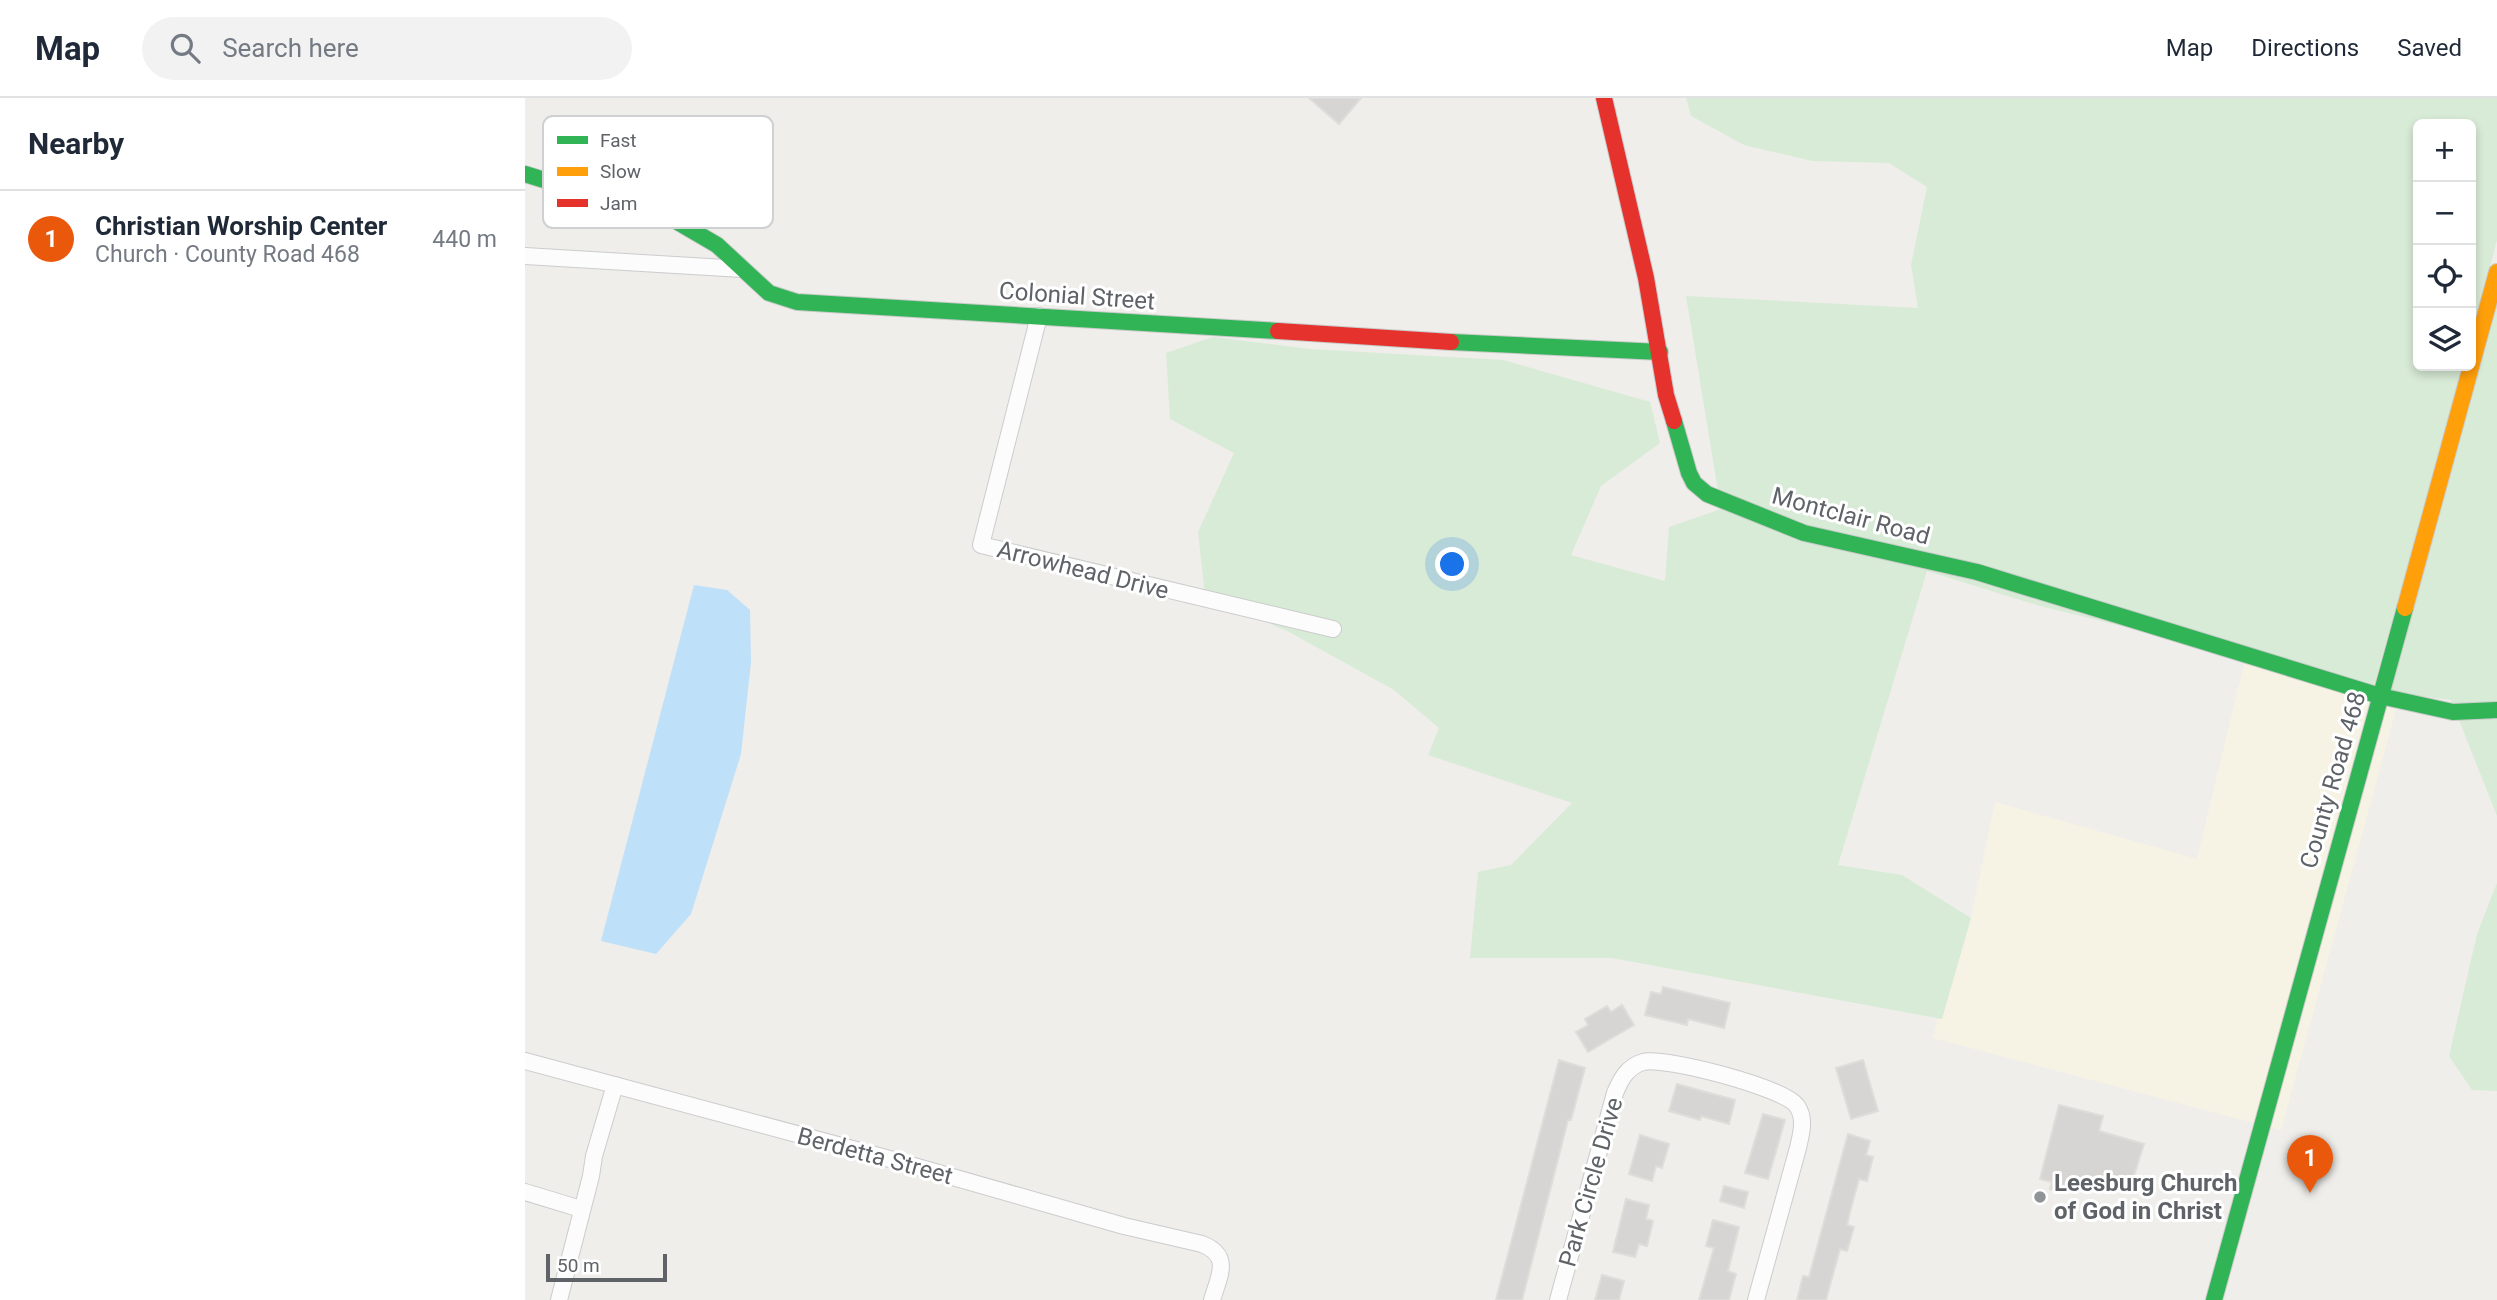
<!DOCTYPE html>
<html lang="en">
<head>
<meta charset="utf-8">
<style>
  :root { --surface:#fff; --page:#f2f2f3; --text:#1f2937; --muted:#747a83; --line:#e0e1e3; --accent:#ea580c }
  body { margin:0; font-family:Roboto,sans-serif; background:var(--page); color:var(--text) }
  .controls { position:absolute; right:21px; top:21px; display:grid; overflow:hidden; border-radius:10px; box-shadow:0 4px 10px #0003 }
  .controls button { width:63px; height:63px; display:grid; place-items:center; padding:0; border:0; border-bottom:2px solid var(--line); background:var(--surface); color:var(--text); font:35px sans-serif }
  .scale { position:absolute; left:21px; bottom:18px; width:121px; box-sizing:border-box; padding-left:7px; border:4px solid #5f6368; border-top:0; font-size:19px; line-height:24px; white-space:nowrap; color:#5f6368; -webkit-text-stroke:5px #fff; paint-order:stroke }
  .you { position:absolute; left:928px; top:467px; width:24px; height:24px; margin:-18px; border:5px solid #fff; border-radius:50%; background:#1a73e8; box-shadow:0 0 0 10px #1a73e833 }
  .badge { display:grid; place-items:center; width:46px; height:46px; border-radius:50%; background:var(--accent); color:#fff; font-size:23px; font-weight:700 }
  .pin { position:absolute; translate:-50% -58px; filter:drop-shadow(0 2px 4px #0008) }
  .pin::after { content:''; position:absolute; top:37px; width:24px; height:21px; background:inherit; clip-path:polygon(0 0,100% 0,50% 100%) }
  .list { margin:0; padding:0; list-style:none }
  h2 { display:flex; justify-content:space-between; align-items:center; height:91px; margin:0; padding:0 28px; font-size:30px }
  h2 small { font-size:23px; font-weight:400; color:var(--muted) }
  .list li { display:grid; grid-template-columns:46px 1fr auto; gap:21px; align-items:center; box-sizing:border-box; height:98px; padding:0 28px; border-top:2px solid var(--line) }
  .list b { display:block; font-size:26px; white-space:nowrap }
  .list p { margin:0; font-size:23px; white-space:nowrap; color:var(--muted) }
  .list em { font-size:23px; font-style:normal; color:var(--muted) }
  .icon { flex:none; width:38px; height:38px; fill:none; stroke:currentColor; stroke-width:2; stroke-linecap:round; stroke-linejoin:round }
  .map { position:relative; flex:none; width:1972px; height:1202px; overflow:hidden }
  header { display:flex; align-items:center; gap:42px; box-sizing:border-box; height:98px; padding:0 35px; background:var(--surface); border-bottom:2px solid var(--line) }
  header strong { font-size:33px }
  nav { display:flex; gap:38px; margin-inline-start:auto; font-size:24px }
  .search { width:490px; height:63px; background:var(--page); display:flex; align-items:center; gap:18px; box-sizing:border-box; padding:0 24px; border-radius:38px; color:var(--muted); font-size:26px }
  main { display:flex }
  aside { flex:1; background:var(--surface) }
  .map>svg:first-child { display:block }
  .commercial { fill:#f7f3e4 }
  .green { fill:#d8ebd6 }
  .water { fill:#bfe0f9 }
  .building { fill:#d6d5d3; stroke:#deddd9; stroke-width:2 }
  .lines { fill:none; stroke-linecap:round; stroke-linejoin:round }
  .street-casing { stroke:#cbcccc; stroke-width:18 }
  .fast-casing { stroke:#cacacb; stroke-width:18 }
  .slow-casing { stroke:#cacacb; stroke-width:18 }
  .jam-casing { stroke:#cacacb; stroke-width:18 }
  .street { stroke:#fdfcfc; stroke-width:16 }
  .fast { stroke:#30b455; stroke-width:16 }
  .slow { stroke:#ff9f0a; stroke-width:16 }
  .jam { stroke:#e5322d; stroke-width:16 }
  .poi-dot { fill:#919496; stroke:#fff; stroke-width:2.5 }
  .labels { text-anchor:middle; stroke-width:6; stroke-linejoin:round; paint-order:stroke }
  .street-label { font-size:24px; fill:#5f6368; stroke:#fff }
  .poi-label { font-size:24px; font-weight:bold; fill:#5f6368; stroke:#fff; text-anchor:start }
  .key { fill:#fff; stroke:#cfd0d2; stroke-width:2 }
  .key-label { font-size:19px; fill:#5f6368 }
</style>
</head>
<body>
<header>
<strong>Map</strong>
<div class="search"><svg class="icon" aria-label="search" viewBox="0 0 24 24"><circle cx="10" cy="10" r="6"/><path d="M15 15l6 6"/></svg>Search here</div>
<nav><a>Map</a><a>Directions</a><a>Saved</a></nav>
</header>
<main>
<aside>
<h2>Nearby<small></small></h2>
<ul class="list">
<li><span class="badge">1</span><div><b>Christian Worship Center</b><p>Church · County Road 468</p></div><em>440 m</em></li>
</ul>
</aside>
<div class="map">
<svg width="1972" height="1202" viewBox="0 0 1972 1202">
  <rect width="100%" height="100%" fill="#efeeea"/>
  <g class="commercial">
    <polygon points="1721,558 1848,590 1729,1025 1408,940 1413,921 1416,921 1446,820 1470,704 1672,761"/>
    <polygon points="1864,594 1875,597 1756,1032 1745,1029"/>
  </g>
  <g class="green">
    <polygon points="1161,0 1972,0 1972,142 1946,243 1946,26 1893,26 1893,268 1939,268 1848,590 1515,508 1402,473 1313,767 1377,777 1446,820 1417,921 1087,860 945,860 953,774 986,767 1047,705 903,657 914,630 869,592 764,534 680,497 673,434 709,355 645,321 641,255 688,239 785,251 978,262 1125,304 1135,345 1076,388 1046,457 1140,483 1144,429 1196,411 1161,198 1393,210 1386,167 1402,89 1364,65 1287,63 1219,47 1166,18"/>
    <polygon points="1972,206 1972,718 1926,602 1864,594"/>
    <polygon points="1972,785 1972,993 1947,992 1924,958 1952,836"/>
  </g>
  <polygon class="water" points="169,487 202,492 225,512 226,564 216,656 166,816 131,856 76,843"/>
  <g class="building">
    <polygon points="784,0 836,0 814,26"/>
    <polygon points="1138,889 1205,905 1199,930 1163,921 1162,927 1120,917 1126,894 1136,896"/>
    <polygon points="1097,907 1109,927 1063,954 1051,934 1063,927 1060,921 1082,908 1086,914"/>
    <polygon points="1034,962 1060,970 1046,1022 1043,1022 997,1202 971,1202"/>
    <polygon points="1338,962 1353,1013 1326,1021 1311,970"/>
    <polygon points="1152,986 1210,1002 1204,1026 1176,1018 1175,1022 1144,1013"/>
    <polygon points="1534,1007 1578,1018 1574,1033 1619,1046 1605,1090 1563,1078 1558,1093 1540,1088 1538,1094 1525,1091 1527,1084 1515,1081"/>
    <polygon points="1238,1016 1260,1022 1243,1081 1220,1075"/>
    <polygon points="1323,1036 1345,1043 1341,1057 1348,1059 1342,1083 1334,1081 1325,1114 1322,1127 1329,1129 1322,1153 1315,1151 1301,1202 1272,1202 1278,1178 1284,1179"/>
    <polygon points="1115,1037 1144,1046 1137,1070 1131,1068 1127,1083 1104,1076"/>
    <polygon points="1199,1088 1223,1094 1219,1110 1195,1103"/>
    <polygon points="1101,1101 1124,1107 1121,1121 1128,1123 1122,1148 1114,1146 1110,1159 1088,1154"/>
    <polygon points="1188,1122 1214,1129 1203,1173 1211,1176 1204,1202 1174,1202 1189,1150 1181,1148"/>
    <polygon points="1077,1177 1099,1183 1094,1202 1070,1202"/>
  </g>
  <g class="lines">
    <defs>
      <g id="street">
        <polyline points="0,158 217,171"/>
        <polyline points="514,218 456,447 808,531"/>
        <path d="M 0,963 L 361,1060 L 599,1128 L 677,1146 C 707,1158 694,1178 687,1202"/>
        <polyline points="0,1094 56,1111"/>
        <polyline points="34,1202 66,1078 69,1058 90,987"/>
        <path d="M 1033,1202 L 1090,995 C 1096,981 1102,969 1118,964 C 1139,958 1260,990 1272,1008 C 1281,1021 1276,1036 1273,1050 L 1231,1202"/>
      </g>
      <g id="fast">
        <polyline points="0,76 151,123 192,147 244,195 272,204 753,233"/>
        <polyline points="926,244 1135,254"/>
        <polyline points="1149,323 1164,375 1169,385 1182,396 1279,435 1452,474 1855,598 1928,614 1972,612"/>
        <polyline points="1689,1202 1880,510"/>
      </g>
      <polyline id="slow" points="1880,510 1972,174"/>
      <g id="jam">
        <polyline points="1079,0 1121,180 1141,297 1149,323"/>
        <polyline points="753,233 926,244"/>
      </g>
    </defs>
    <use href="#street" class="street-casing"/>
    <use href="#fast" class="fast-casing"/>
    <use href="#slow" class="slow-casing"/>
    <use href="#jam" class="jam-casing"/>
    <use href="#street" class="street"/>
    <use href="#fast" class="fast"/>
    <use href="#slow" class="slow"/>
    <use href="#jam" class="jam"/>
  </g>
  <circle class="poi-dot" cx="1515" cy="1099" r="7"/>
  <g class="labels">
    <g class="street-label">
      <text transform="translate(552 198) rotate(4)" y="8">Colonial Street</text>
      <text transform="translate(1326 418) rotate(15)" y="8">Montclair Road</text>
      <text transform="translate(558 472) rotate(14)" y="8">Arrowhead Drive</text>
      <text transform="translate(1808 682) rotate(-74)" y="8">County Road 468</text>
      <text transform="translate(350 1058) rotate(15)" y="8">Berdetta Street</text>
      <text transform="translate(1066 1084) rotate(-74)" y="8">Park Circle Drive</text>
    </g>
    <g class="poi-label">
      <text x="1529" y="1093">Leesburg Church<tspan x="1529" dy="28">of God in Christ</tspan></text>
    </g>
  </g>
  <rect x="18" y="18" width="230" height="112" rx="10" class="key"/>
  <rect x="32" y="38" width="31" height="8" fill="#30b455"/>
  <rect x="32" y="69" width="31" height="9" fill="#ff9f0a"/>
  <rect x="32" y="101" width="31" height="8" fill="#e5322d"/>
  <g class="key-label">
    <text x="75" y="49">Fast</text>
    <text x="75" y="80">Slow</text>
    <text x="75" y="112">Jam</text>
  </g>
</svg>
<div class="controls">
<button>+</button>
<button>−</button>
<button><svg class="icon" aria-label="locate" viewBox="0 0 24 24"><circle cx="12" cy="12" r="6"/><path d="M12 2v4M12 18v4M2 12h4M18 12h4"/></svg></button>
<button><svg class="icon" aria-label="layers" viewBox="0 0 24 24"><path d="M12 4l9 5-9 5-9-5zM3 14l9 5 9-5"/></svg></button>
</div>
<div class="scale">50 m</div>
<div class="you"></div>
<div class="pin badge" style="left:1785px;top:1095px">1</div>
</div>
</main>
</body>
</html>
